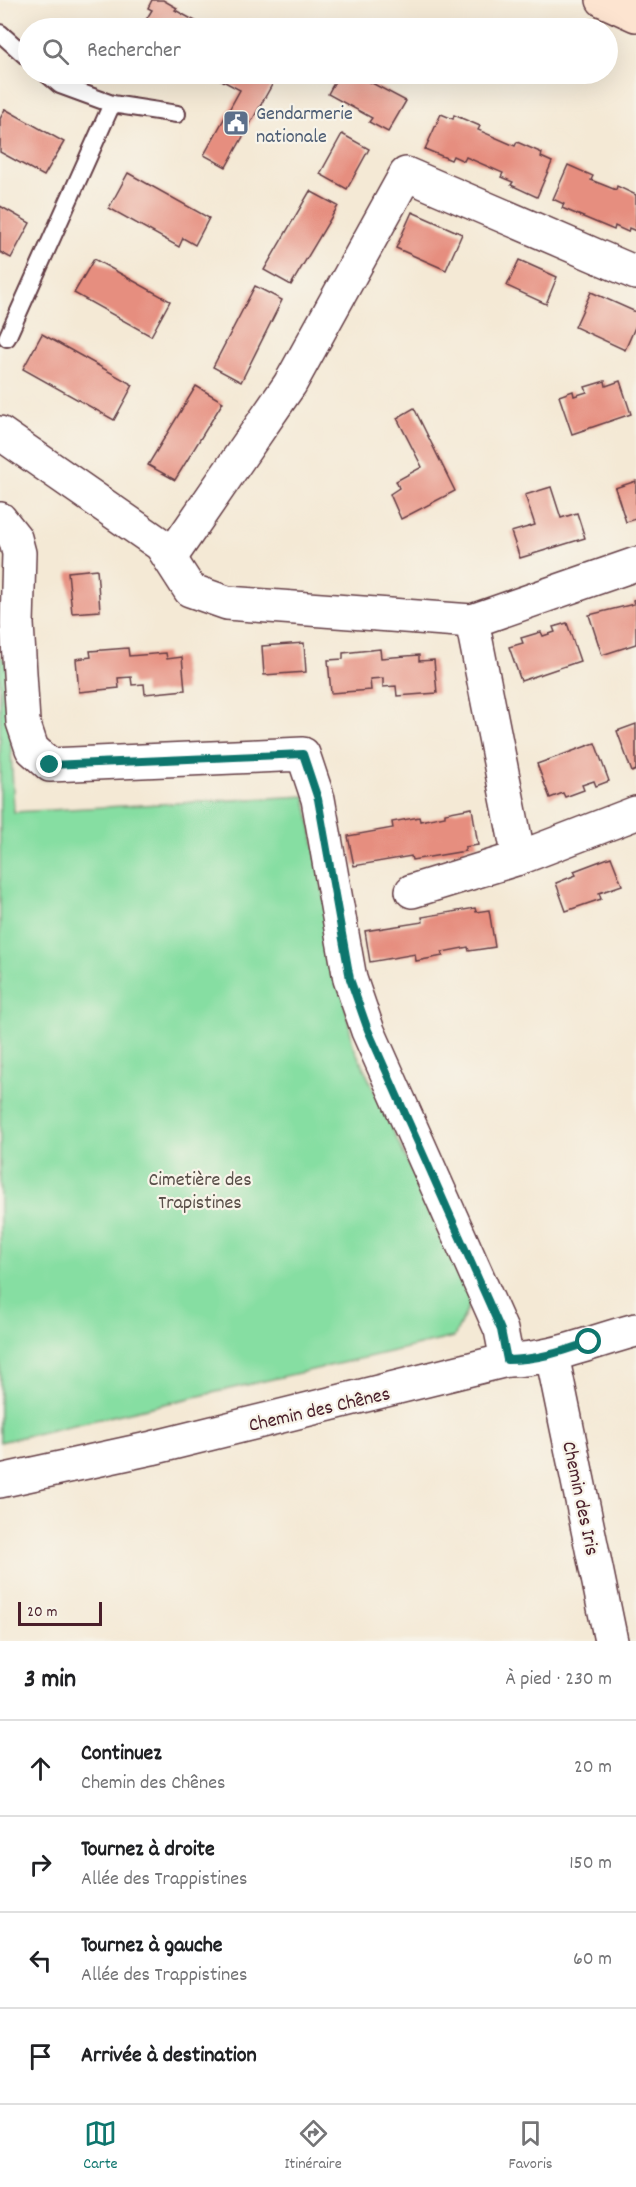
<!DOCTYPE html>
<html lang="fr">
<head>
<meta charset="utf-8">
<style>
  :root { --surface:#fff; --page:#f6f6f6; --text:#202124; --muted:#757577; --line:#e0e0e0; --accent:#0f766e }
  body { margin:0; font-family:Dekko,sans-serif; background:var(--page); color:var(--text) }
  .scale { position:absolute; left:18px; bottom:15px; width:84px; box-sizing:border-box; padding-left:6px; border:3px solid #4a1f2b; border-top:0; font-size:16px; line-height:21px; white-space:nowrap; color:#4a1f2b; -webkit-text-stroke:4px #f7f3e8; paint-order:stroke }
  .stop { position:absolute; width:18px; height:18px; margin:-14px; border:4px solid #0f766e; border-radius:50%; background:#fff }
  .stop.end { background:#0f766e; border-color:#fff; box-shadow:0 2px 6px #0008 }
  .list { margin:0; padding:0; list-style:none }
  h2 { display:flex; justify-content:space-between; align-items:center; height:78px; margin:0; padding:0 24px; font-size:26px }
  h2 small { font-size:20px; font-weight:400; color:var(--muted) }
  .list li { display:grid; grid-template-columns:39px 1fr auto; gap:18px; align-items:center; box-sizing:border-box; height:96px; padding:0 24px; border-top:2px solid var(--line) }
  .list b { display:block; font-size:22px; white-space:nowrap }
  .list p { margin:0; font-size:20px; white-space:nowrap; color:var(--muted) }
  .list em { font-size:20px; font-style:normal; color:var(--muted) }
  .icon { flex:none; width:33px; height:33px; fill:none; stroke:currentColor; stroke-width:2; stroke-linecap:round; stroke-linejoin:round }
  .map { position:relative; flex:none; width:636px; height:1641px; overflow:hidden }
  .search { position:absolute; background:var(--surface); box-shadow:0 6px 24px #0002; left:18px; right:18px; top:18px; height:66px; display:flex; align-items:center; gap:15px; box-sizing:border-box; padding:0 21px; border-radius:33px; color:var(--muted); font-size:22px }
  .sheet { height:462px; background:var(--surface) }
  nav { display:flex; justify-content:space-around; align-items:center; box-sizing:border-box; height:84px; border-top:2px solid var(--line); background:var(--surface); font-size:16px; color:var(--muted) }
  nav a { display:grid; justify-items:center; gap:3px }
  nav .on { color:var(--accent) }
  .map>svg:first-child { display:block }
  .green { fill:#86dea2; stroke:#687e66; stroke-width:1.5 }
  .building { fill:#e68e7f }
  .lines { fill:none; stroke-linecap:round; stroke-linejoin:round }
  .lane-casing { stroke:#643d44; stroke-width:20 }
  .street-casing { stroke:#643d44; stroke-width:36 }
  .secondary-casing { stroke:#643d44; stroke-width:36 }
  .lane { stroke:#fff; stroke-width:16 }
  .street { stroke:#fff; stroke-width:33 }
  .secondary { stroke:#fde4d0; stroke-width:33 }
  .route { stroke:#0f766e; stroke-width:8 }
  .labels { text-anchor:middle; stroke-width:4.5; stroke-linejoin:round; paint-order:stroke }
  .service-label { font-size:20px; fill:#4e5e75; stroke:#f7f3e8; text-anchor:start }
  .park-label { font-size:20px; fill:#594f49; stroke:#f7f3e8 }
  .street-label { font-size:20px; fill:#4a1f2b; stroke:#f7f3e8 }
</style>
</head>
<body>
<div class="map">
<svg width="636" height="1641" viewBox="0 0 636 1641">
  <rect width="100%" height="100%" fill="#f7f3e8"/>
  <filter id="ink" filterUnits="userSpaceOnUse"><feTurbulence type="fractalNoise" baseFrequency=".0167" numOctaves="2"/><feDisplacementMap in="SourceGraphic" scale="12" xChannelSelector="R" yChannelSelector="G"/><feConvolveMatrix kernelMatrix="1 2 1 2 8 2 1 2 1" color-interpolation-filters="sRGB"/></filter>
  <filter id="wash" filterUnits="userSpaceOnUse"><feTurbulence type="fractalNoise" baseFrequency=".008" numOctaves="4" result="noise"/><feDisplacementMap in="SourceGraphic" scale="24" xChannelSelector="R" yChannelSelector="G"/><feGaussianBlur stdDeviation="1.35" result="paint"/><feColorMatrix in="noise" values="0 0 0 0 0 0 0 0 0 0 0 0 0 0 0 0 0 1.4 0 .05"/><feComposite in="paint" operator="in"/></filter>
  <g filter="url(#wash)">
    <rect width="100%" height="100%" fill="#f4e9d5"/>
    <polygon class="green" points="0,656 7,661 14,812 305,796 353,1045 472,1300 454,1337 0,1442"/>
    <g id="blocks">
      <g class="building">
        <polygon points="152,0 163,0 177,8 175,10 208,28 141,28 152,10 148,8"/>
        <polygon points="210,74 278,74 226,167 204,155 240,90"/>
        <polygon points="339,74 355,74 406,101 388,132 369,122 372,118 328,94"/>
        <polygon points="5,109 64,142 44,176 0,152 0,119"/>
        <polygon points="441,114 453,119 454,115 480,126 478,130 515,146 517,142 542,153 541,157 552,162 537,197 511,185 513,182 501,177 503,173 466,157 464,161 453,156 451,160 425,149"/>
        <polygon points="342,134 369,149 347,189 320,174"/>
        <polygon points="568,165 593,176 591,180 616,190 617,186 636,195 636,231 629,228 628,232 615,226 614,230 562,208 564,204 553,199"/>
        <polygon points="128,173 209,218 195,245 183,238 179,247 109,208"/>
        <polygon points="310,191 338,206 291,285 264,270"/>
        <polygon points="0,206 30,223 11,258 0,252"/>
        <polygon points="412,212 462,234 446,270 396,248"/>
        <polygon points="94,259 170,301 151,336 74,293"/>
        <polygon points="519,260 557,277 546,304 507,286"/>
        <polygon points="255,286 282,300 241,382 213,367"/>
        <polygon points="591,292 636,312 636,325 625,350 575,327"/>
        <polygon points="42,334 133,385 114,420 23,369"/>
        <polygon points="605,381 606,386 620,381 631,414 572,434 559,396 573,391 574,396 587,392 585,387"/>
        <polygon points="196,386 223,402 175,480 148,465"/>
        <polygon points="414,408 455,491 401,519 390,494 399,488 396,481 422,467 397,418"/>
        <polygon points="636,481 636,519 626,522 615,488"/>
        <polygon points="551,487 561,518 577,513 585,538 520,558 511,532 535,525 525,495"/>
        <polygon points="97,569 100,611 72,613 68,572"/>
        <polygon points="636,599 636,644 602,655 589,615 634,604 633,600"/>
        <polygon points="567,623 580,661 521,681 509,647 523,643 521,638 541,632 543,636 555,632 553,627"/>
        <polygon points="304,643 306,672 264,675 262,646"/>
        <polygon points="128,648 129,656 166,653 167,659 182,657 185,690 145,694 144,684 132,685 131,677 118,678 119,688 79,692 76,659 91,657 90,651"/>
        <polygon points="380,649 381,658 419,655 419,661 434,660 437,693 397,696 396,686 383,687 383,678 370,679 371,690 331,693 328,660 343,659 343,653"/>
        <polygon points="636,724 636,770 632,772 617,731"/>
        <polygon points="595,743 609,781 596,786 594,781 582,785 584,790 565,797 563,793 550,798 537,764"/>
        <polygon points="472,808 478,845 465,847 465,851 412,860 411,856 354,866 348,836 393,828 392,822 419,817 420,821 445,816 445,813"/>
        <polygon points="611,857 622,885 599,893 601,899 566,911 556,883 576,875 574,871"/>
        <polygon points="475,908 476,912 489,910 495,947 469,951 468,947 442,952 443,956 416,961 415,954 370,962 365,931 423,922 422,917"/>
      </g>
    </g>
  </g>
  <g filter="url(#ink)">
    <use href="#blocks" fill-opacity="0" stroke="#643d44" stroke-width="1.5"/>
    <g class="lines">
      <defs>
        <g id="lane">
          <polyline points="0,33 28,58"/>
          <polyline points="112,104 177,114"/>
          <polyline points="7,338 112,104 60,85 47,74"/>
        </g>
        <g id="street">
          <polyline points="0,433 161,545 190,590 227,603 472,621 636,564"/>
          <polyline points="0,519 15,538 19,553 17,624 23,722 32,749 50,765 303,754 318,799 350,979 368,1031 501,1330 507,1360"/>
          <polyline points="170,558 290,384 406,174 636,273"/>
          <polyline points="472,621 519,858 636,813"/>
          <polyline points="412,891 519,858"/>
          <polyline points="552,1355 611,1641"/>
          <path d="M 0,1481 L 152,1448 L 507,1360 C 551,1360 593,1341 636,1330"/>
        </g>
        <polyline id="secondary" points="603,0 636,15"/>
      </defs>
      <use href="#lane" class="lane-casing"/>
      <use href="#street" class="street-casing"/>
      <use href="#secondary" class="secondary-casing"/>
      <use href="#lane" class="lane"/>
      <use href="#street" class="street"/>
      <use href="#secondary" class="secondary"/>
    </g>
  </g>
  <g class="lines" filter="url(#ink)">
    <path class="route" d="M 50,765 L 303,754 L 318,799 L 350,979 L 368,1030 L 501,1330 L 507,1360 C 537,1360 561,1352 589,1342"/>
  </g>
  <defs>
    <symbol id="civic-square" viewBox="-11 -11 22 22"><rect x="-9" y="-9" width="18" height="18" rx="4" fill="#5c6f8a" stroke="#f7f3e8"/><path d="M-.6-6.5H3V-4.5H.6V-3L4-1V1h2V6H-6V1h2V-1L-.6-3ZM-1.2 2.5V6h2.4V2.5Z" fill="#fff"/></symbol>
  </defs>
  <g fill-rule="evenodd">
    <use href="#civic-square" x="221" y="108" width="30" height="30"/>
  </g>
  <g class="labels">
    <g class="service-label">
      <text x="256" y="119">Gendarmerie<tspan x="256" dy="23">nationale</tspan></text>
    </g>
    <g class="park-label">
      <text x="200" y="1185">Cimetière des<tspan x="200" dy="23">Trapistines</tspan></text>
    </g>
    <g class="street-label">
      <text transform="translate(319 1408) rotate(-13)" y="7">Chemin des Chênes</text>
      <text transform="translate(582 1498) rotate(78)" y="7">Chemin des Iris</text>
    </g>
  </g>
</svg>
<div class="scale">20 m</div>
<div class="stop" style="left:589px;top:1342px"></div>
<div class="stop end" style="left:50px;top:765px"></div>
<div class="search"><svg class="icon" aria-label="search" viewBox="0 0 24 24"><circle cx="10" cy="10" r="6"/><path d="M15 15l6 6"/></svg>Rechercher</div>
</div>
<section class="sheet">
<h2>3 min<small>À pied · 230 m</small></h2>
<ul class="list">
<li><svg class="icon" aria-label="ahead" viewBox="0 0 24 24"><path d="M12 20V5M6 11l6-6 6 6"/></svg><div><b>Continuez</b><p>Chemin des Chênes</p></div><em>20 m</em></li>
<li><svg class="icon" aria-label="right" viewBox="0 0 24 24"><path d="M7 20v-9h11M14 6l5 5-5 5"/></svg><div><b>Tournez à droite</b><p>Allée des Trappistines</p></div><em>150 m</em></li>
<li><svg class="icon" aria-label="left" viewBox="0 0 24 24"><path d="M17 20v-9H6M10 6l-5 5 5 5"/></svg><div><b>Tournez à gauche</b><p>Allée des Trappistines</p></div><em>60 m</em></li>
<li><svg class="icon" aria-label="arrive" viewBox="0 0 24 24"><path d="M6 21V4h12l-3 4 3 4H6"/></svg><div><b>Arrivée à destination</b></div></li>
</ul>
</section>
<nav>
<a class="on"><svg class="icon" aria-label="map" viewBox="0 0 24 24"><path d="M3 6l6-2 6 2 6-2v14l-6 2-6-2-6 2zM9 4v14M15 6v14"/></svg>Carte</a>
<a><svg class="icon" aria-label="directions" viewBox="0 0 24 24"><path d="M12 3l9 9-9 9-9-9zM9 14v-3h6M13 9l2 2-2 2"/></svg>Itinéraire</a>
<a><svg class="icon" aria-label="saved" viewBox="0 0 24 24"><path d="M7 4h10v16l-5-4-5 4z"/></svg>Favoris</a>
</nav>
</body>
</html>
